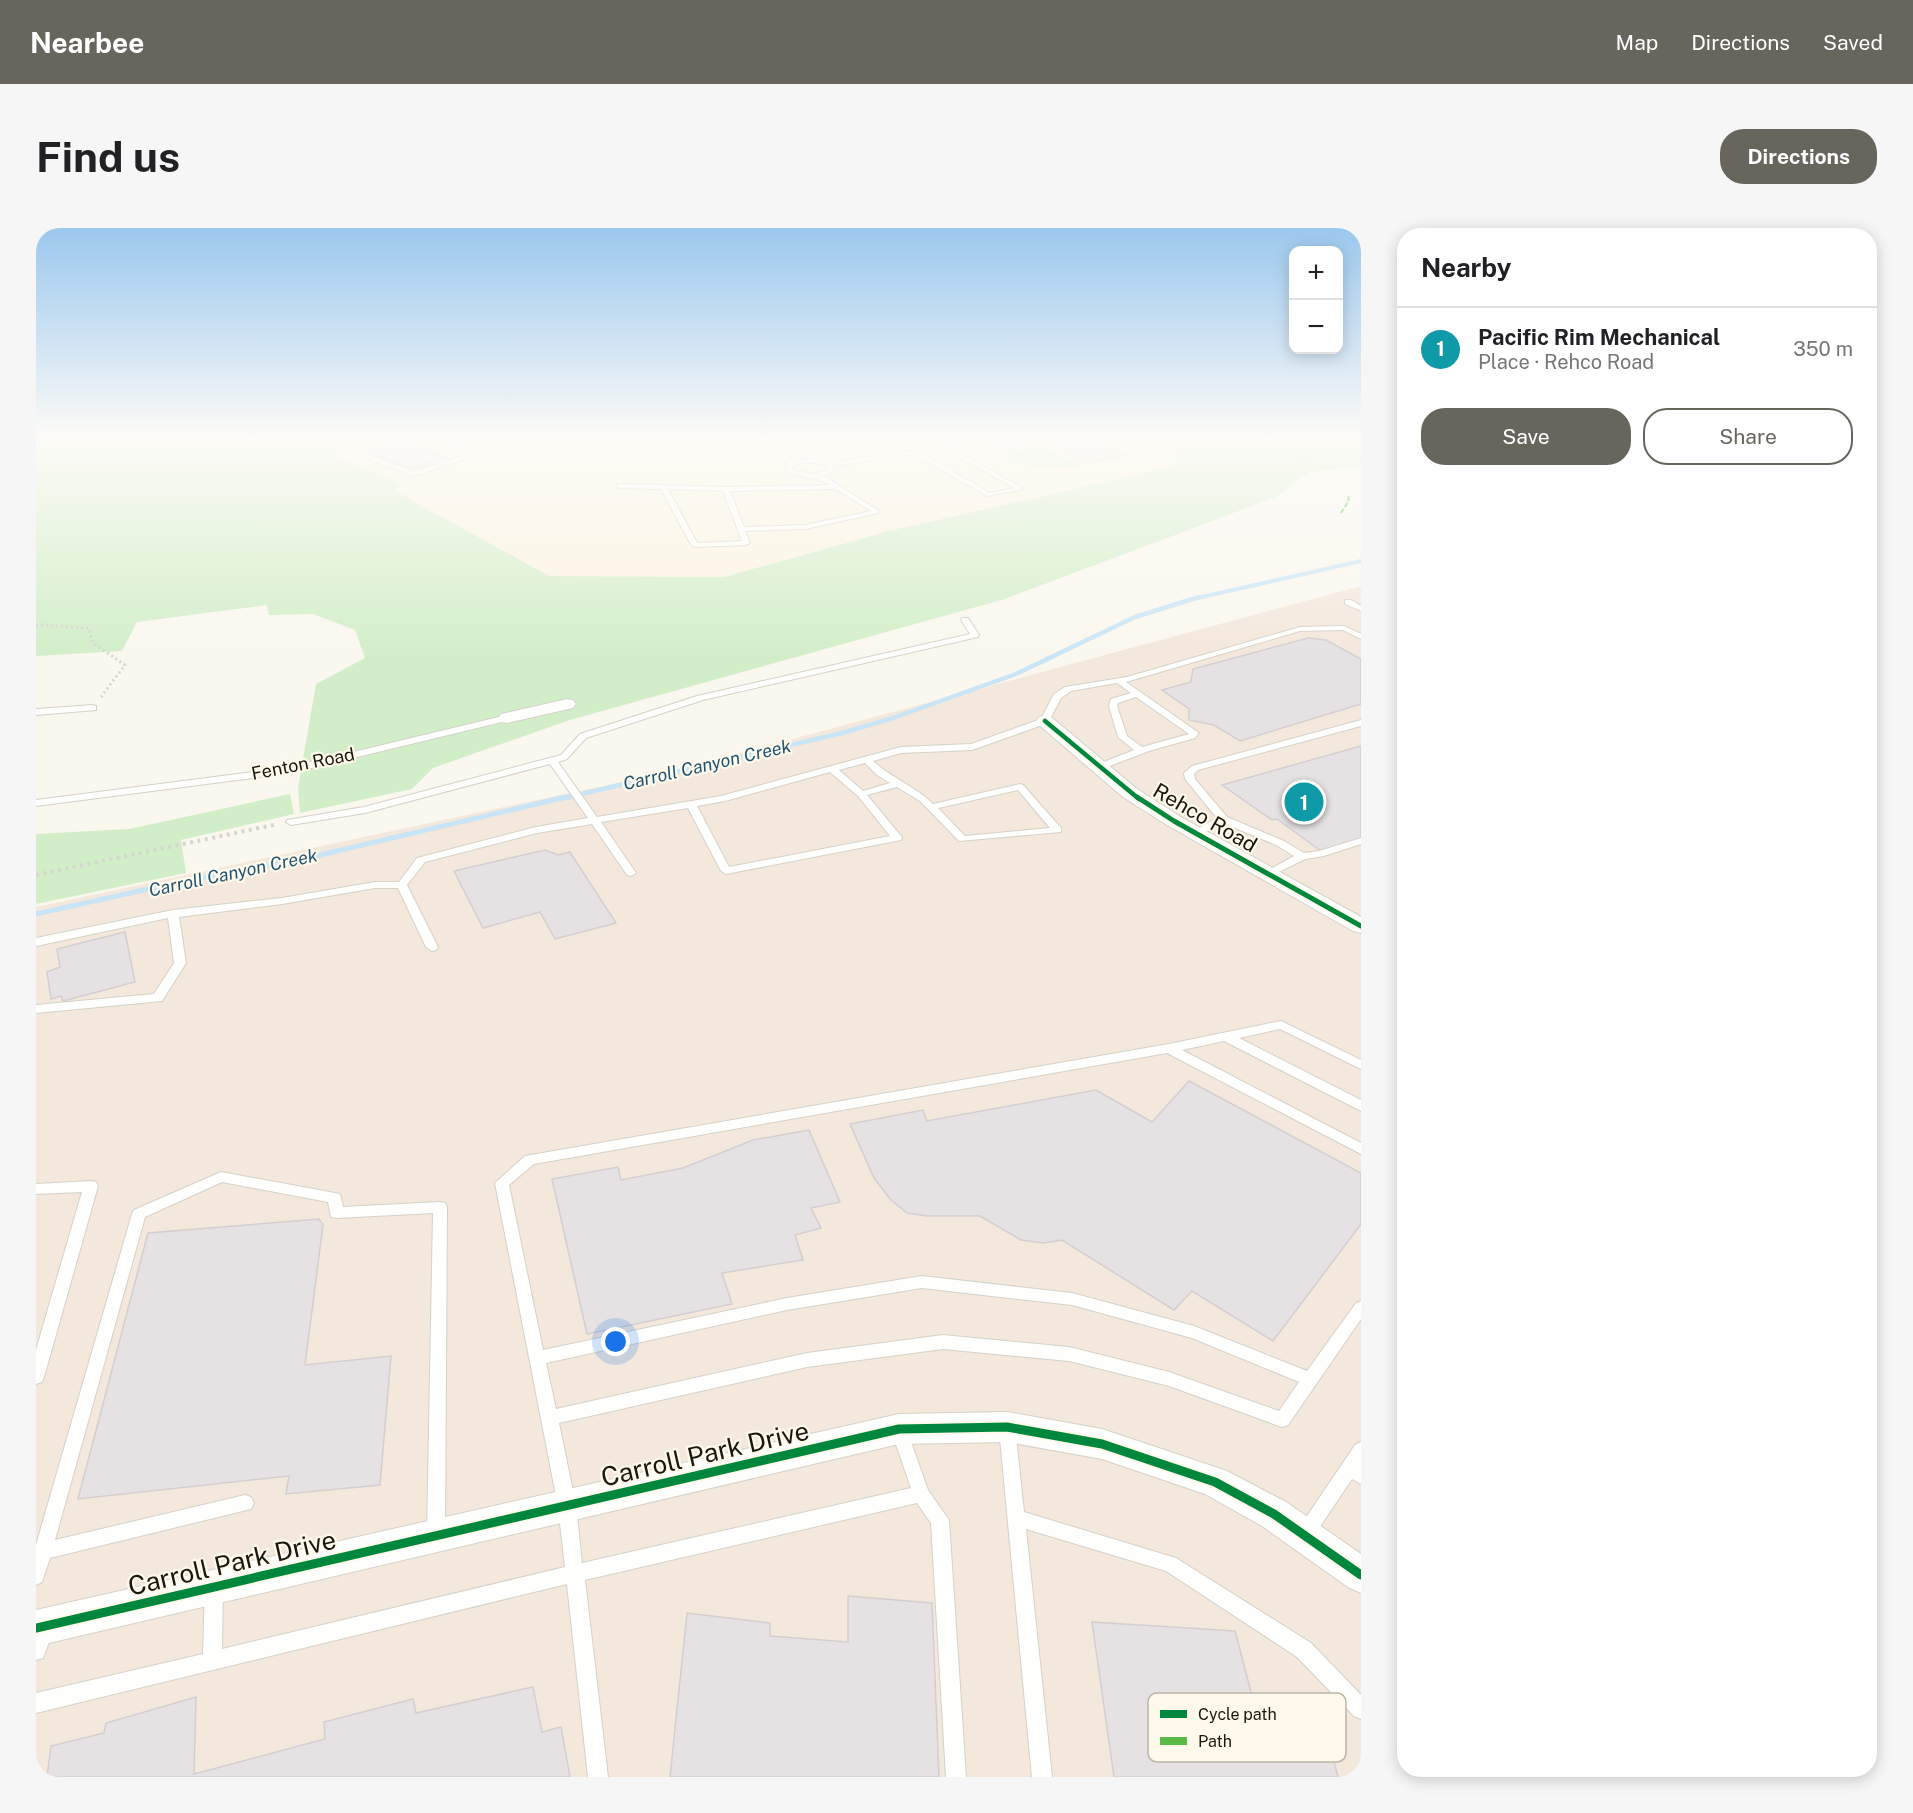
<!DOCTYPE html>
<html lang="en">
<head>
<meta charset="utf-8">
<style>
  :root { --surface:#fff; --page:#f6f6f6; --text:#202124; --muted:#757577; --line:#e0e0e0; --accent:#68655c }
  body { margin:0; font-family:"Public Sans",sans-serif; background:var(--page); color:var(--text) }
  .controls { position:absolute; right:18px; top:18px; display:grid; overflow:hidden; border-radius:12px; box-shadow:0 3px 15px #0003 }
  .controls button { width:54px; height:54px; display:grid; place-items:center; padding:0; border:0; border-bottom:2px solid var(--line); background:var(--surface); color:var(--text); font:30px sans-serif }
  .you { position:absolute; left:580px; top:1114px; width:21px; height:21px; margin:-15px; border:4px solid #fff; border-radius:50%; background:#1a73e8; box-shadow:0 0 0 9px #1a73e833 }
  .badge { display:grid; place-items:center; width:39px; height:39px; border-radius:50%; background:var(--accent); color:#fff; font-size:20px; font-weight:700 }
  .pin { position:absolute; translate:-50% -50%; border:3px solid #fff; box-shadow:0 2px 6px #0006 }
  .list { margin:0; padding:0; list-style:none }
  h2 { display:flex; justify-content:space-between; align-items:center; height:78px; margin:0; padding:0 24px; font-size:26px }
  h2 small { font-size:20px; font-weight:400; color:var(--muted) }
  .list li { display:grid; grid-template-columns:39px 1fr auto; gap:18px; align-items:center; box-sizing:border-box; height:84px; padding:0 24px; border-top:2px solid var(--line) }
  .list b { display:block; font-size:22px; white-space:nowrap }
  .list p { margin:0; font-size:20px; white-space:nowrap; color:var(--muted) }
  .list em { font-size:20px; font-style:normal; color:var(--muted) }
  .actions { display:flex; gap:12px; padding:18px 24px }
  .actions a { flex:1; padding:14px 0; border:2px solid var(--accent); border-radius:24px; text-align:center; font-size:21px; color:var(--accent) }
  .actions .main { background:var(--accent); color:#fff }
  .map { position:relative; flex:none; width:1325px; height:1549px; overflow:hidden; border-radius:24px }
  header { display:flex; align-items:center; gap:36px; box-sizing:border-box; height:84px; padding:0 30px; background:var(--accent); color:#fff }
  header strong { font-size:28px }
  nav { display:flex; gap:33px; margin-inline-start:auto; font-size:21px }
  .intro { display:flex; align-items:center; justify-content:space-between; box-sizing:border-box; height:144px; padding:0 36px }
  h1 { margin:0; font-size:42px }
  .button { padding:15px 27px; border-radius:24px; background:var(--accent); color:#fff; font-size:21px; font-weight:700 }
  main { display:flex; gap:36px; padding:0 36px }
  aside { flex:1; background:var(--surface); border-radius:24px; box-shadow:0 3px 15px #0003 }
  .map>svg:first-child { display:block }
  .built { fill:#faf3dd }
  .industrial { fill:#f4e7db }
  .green { fill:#d2eec9 }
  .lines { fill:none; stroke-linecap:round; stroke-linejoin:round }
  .stream-far2 { stroke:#c8e5f7; stroke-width:4 }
  .stream-far1 { stroke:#c8e5f7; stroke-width:4.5 }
  .stream { stroke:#c8e5f7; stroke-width:5 }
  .building { fill:#e6e2e3; stroke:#d3cfd0; stroke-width:1.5 }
  .service-casing { stroke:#d4d1c8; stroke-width:2 }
  .minor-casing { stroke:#d4d1c8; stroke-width:2 }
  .path-far2 { stroke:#d6d5d2; stroke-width:2; stroke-dasharray:1.5 2; stroke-linecap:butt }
  .path-far1 { stroke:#d6d5d2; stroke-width:3; stroke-dasharray:2 3; stroke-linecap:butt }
  .path { stroke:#d6d5d2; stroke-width:4; stroke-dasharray:3 4.5; stroke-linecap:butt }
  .service { fill:#fefefc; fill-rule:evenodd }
  .minor { fill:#fefefc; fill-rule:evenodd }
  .quiet { stroke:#58b947; stroke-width:2; stroke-dasharray:5 2; stroke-linecap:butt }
  .cycleway-far2-casing { stroke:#fef9ea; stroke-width:8 }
  .cycleway-far1-casing { stroke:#fef9ea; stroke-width:9 }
  .cycleway-casing { stroke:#fef9ea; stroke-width:13 }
  .cycleway-far2 { stroke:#00873e; stroke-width:4.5 }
  .cycleway-far1 { stroke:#00873e; stroke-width:5 }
  .cycleway { stroke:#00873e; stroke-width:9 }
  .labels { text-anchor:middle; stroke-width:4.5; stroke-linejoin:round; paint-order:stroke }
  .far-street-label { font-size:18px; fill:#1a170e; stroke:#fef9ea }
  .far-water-label { font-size:18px; font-style:italic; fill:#1c5374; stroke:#fef9ea }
  .street-label { font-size:21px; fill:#1a170e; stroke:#fef9ea }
  .near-street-label { font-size:26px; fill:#1a170e; stroke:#fef9ea }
  .key { fill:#fef9ea; stroke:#bab5a8; stroke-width:1.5 }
  .key-label { font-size:16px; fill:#1a170e }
</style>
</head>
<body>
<header>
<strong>Nearbee</strong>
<nav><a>Map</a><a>Directions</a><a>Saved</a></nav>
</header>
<div class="intro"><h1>Find us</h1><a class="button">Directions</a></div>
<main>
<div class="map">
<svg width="1325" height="1549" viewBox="0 0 1325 1549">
  <rect width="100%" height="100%" fill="#faf7ee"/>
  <polygon class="built" points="314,212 1122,212 1143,221 1139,238 853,303 688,349 513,348 358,263 366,256 299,229"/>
  <polygon class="industrial" points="1325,358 1325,1549 0,1549 0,679 642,542"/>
  <g class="green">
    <polygon points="0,212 314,212 299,229 366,256 359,263 513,348 688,349 853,303 1139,238 1143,222 1122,212 1325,212 1325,239 1274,244 1240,269 969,371 534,492 397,540 376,561 264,585 262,560 280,456 329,430 319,402 277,386 233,387 231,377 101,394 86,423 0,428"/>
    <polygon points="1007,218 1047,238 1026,240 970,235 972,231 966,226"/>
    <polygon points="254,566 258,586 145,612 150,645 0,676 0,606 93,601"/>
  </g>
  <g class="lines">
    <polyline class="stream-far2" points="1157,371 1325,333"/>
    <polyline class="stream-far1" points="524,571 806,505 857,490 980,446 1099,389 1163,369"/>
    <polyline class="stream" points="0,686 144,654 263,632 530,569"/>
  </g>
  <g class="building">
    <polygon points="946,212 982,212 989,219 956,222"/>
    <polygon points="1005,212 1068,212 1051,216 1067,223 1077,222 1089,228 1051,235"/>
    <polygon points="365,213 403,226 412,230 377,241 334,225 335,221"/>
    <polygon points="1272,410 1290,412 1325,431 1325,476 1204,513 1178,497 1153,492 1153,481 1126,462 1155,454 1157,441"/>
    <polygon points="1325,518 1325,611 1285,623 1241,591 1236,592 1186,557"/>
    <polygon points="509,622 522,627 534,624 580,695 519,711 504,684 447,700 418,643"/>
    <polygon points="89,704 99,754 27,773 25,768 15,771 11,744 24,739 21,721"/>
    <polygon points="1153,853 1325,945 1325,996 1237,1113 1156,1063 1138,1082 1026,1012 1007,1015 985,1012 944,988 891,988 871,985 855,972 838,950 814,896 887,882 891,893 1060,862 1116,894"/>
    <polygon points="773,902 804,974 775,980 785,1000 759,1007 767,1032 686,1045 696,1076 551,1106 516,951 582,939 585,952 647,940 717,912"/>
    <polygon points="283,991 287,997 269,1137 355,1128 344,1257 250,1266 253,1248 42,1271 112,1005"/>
    <polygon points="812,1368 896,1375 903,1549 634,1549 651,1385 734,1395 734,1408 812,1414"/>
    <polygon points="1056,1394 1199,1403 1224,1498 1291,1508 1302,1549 1078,1549"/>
    <polygon points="497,1459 506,1504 525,1499 534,1549 11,1549 15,1518 68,1505 70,1495 160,1469 158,1546 289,1511 288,1494 377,1471 380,1485"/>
  </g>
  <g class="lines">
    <defs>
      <g id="service">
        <polygon points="332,212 338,212 328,225 378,244 430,227 431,225 411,217 411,215 429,212 419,216 434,222 461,212 471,212 437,225 435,229 378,248 322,227 321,226"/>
        <path d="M 730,212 L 737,212 L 758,233 L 773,231 L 752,212 L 759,212 L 781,232 L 794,235 L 873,223 L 856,212 L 864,212 L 954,265 L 979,260 L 917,226 L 905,224 L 897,219 L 899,215 C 911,211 925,210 934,220 L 924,225 L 988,261 L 951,268 L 878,226 L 797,238 L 797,244 L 788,248 L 843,283 L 843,285 L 769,301 L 709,303 L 714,315 L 710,317 L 659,319 L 655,317 L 625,261 L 583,260 L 580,258 L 583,256 L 690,259 L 794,257 C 777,247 769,251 753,244 L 750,239 L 753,235 ZM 908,216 L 924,217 L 927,220 L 915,222 L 903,218 ZM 767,235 L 779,235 L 791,238 L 792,242 L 775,246 L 758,242 L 756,239 L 759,236 ZM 632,261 L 687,263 L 706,313 L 661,315 ZM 800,261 L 835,283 L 769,297 L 708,299 L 694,263 Z"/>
        <polygon points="798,212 805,212 814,219 837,212 848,212 818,221 820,224 817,226"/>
        <polygon points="1075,212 1089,212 1060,219 1057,217"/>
        <polygon points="1103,212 1112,212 1127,220 1122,221"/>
        <polygon points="1309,372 1315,372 1325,378 1325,383 1309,376"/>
        <path d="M 926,390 L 932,390 L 943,407 L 942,409 L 667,472 L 550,510 L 531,531 L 522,534 L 561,589 L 685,568 L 865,519 L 935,516 L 1005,491 L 1018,466 L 1029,459 L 1091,449 L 1264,399 L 1308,398 L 1325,406 L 1325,411 L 1307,402 L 1264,403 L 1090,454 L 1163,505 L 1159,510 L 1113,523 L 1063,542 L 1058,539 L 1060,537 L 1098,522 L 1082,509 L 1073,478 L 1075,471 L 1095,465 L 1081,455 L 1035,463 L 1025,470 L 1012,495 L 936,522 L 865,525 L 837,533 C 855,550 879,558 897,576 L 984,556 L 987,557 L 1025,600 L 1025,604 L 923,613 L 884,573 L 861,559 L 831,567 L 865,608 L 866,610 L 865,612 L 690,646 L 685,643 L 652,580 L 565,594 L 600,645 L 595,648 L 591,647 L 556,596 L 501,605 L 389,634 L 371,657 L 402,719 L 400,722 L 396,723 L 390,719 L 362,660 L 339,660 L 246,676 L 143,689 L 150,735 L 126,773 L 0,785 L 0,777 L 118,766 L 138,735 L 132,690 L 0,718 L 0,710 L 137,682 L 246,670 L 339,654 L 363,654 L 381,630 L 500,599 L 552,590 L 514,536 L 329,585 L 255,597 L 250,594 L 251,592 L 328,579 L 525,527 L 544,506 L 661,468 L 934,406 L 925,392 ZM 1100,469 L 1153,506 L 1106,519 L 1091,508 L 1081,478 L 1082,475 ZM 829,535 L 841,547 L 854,555 L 827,563 L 803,542 ZM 794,544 L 822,568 L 854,608 L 693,639 L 661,578 L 689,573 ZM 982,562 L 1014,600 L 929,608 L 902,580 Z"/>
        <polygon points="57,477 60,478 60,482 0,487 0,481"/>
        <polygon points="471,487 476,490 474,492 280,539 217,550 0,578 0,572 217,544 280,533"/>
        <polygon points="1325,492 1325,498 1162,542 1158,546 1159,551 1191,589 1248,613 1268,625 1283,623 1325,610 1325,616 1288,628 1269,631 1233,649 1228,646 1229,644 1258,628 1240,617 1187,595 1163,607 1155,607 1154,605 1181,590 1149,551 1148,545 1156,538"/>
        <path d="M 1245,793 L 1325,832 L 1325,841 L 1244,801 L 1203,810 L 1325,872 L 1325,883 L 1188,813 L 1146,822 L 1325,915 L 1325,926 L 1131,825 L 498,936 L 473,957 L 507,1122 L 751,1070 L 886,1048 L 1036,1065 L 1158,1098 L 1271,1143 L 1320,1075 L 1325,1073 L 1325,1091 L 1252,1197 L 1246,1199 L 1133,1158 L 1033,1133 L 907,1121 L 771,1139 L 523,1195 L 540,1278 L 546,1335 L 875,1260 L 855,1202 L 857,1197 L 863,1195 L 869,1197 L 892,1262 L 913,1292 L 930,1549 L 910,1549 L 895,1295 L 881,1275 L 549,1352 L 572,1549 L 552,1549 L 531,1356 L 0,1485 L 0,1465 L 167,1426 L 169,1360 L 172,1354 L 178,1351 L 184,1354 L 187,1360 L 186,1421 L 529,1339 L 522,1278 L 459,955 L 489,928 L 1133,816 ZM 886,1060 L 1036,1077 L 1156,1110 L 1263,1154 L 1243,1183 L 1133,1144 L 1033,1119 L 907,1107 L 771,1125 L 520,1181 L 510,1135 L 751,1082 Z"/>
        <polygon points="185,944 299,965 304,966 307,979 404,974 409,975 411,979 409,1307 406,1313 400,1315 394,1313 391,1307 397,985 300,990 295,989 292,974 186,954 109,989 19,1312 209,1267 215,1269 218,1275 215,1281 14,1330 6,1354 0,1357 0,1317 96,986 98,982"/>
        <polygon points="55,953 60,954 62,958 8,1149 6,1154 0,1156 0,1122 46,964 0,966 0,956"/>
        <polygon points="971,1193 977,1195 979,1200 988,1284 1140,1330 1275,1415 1325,1467 1325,1491 1318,1488 1261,1429 1130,1343 990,1301 1016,1549 996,1549 963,1200 965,1195"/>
        <polygon points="1325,1214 1325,1256 1316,1251 1275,1312 1269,1314 1263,1312 1260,1306 1263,1300 1319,1217"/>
        <polygon points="8,1395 15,1397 17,1404 7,1430 0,1432 0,1401 1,1397"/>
      </g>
      <g id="minor">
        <polygon points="531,471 537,472 540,476 537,480 471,495 465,494 462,490 465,486"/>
        <polygon points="1009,488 1015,489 1101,561 1145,589 1325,689 1325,705 1317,703 1131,597 1087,569 1003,497 1000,493 1003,489"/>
        <polygon points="971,1184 1066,1201 1191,1243 1250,1274 1325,1326 1325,1365 1312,1359 1226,1298 1169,1266 1066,1231 971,1214 863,1216 0,1418 0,1382 863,1186"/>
      </g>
    </defs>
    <use href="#service" class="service-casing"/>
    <use href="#minor" class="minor-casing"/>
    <g class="path-far2">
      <polyline points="1202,212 1212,217 1280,212"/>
      <polyline points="1245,226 1268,235 1316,212"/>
      <polyline points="1210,229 1206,220 1212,217"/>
      <polyline points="1253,252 1268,235"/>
    </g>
    <polyline class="path-far1" points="0,397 52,400 57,415 89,437 65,469"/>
    <polyline class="path" points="0,647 242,596"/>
    <use href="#service" class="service"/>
    <use href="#minor" class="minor"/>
    <polyline class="quiet" points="1305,285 1312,274 1313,266"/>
    <defs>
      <polyline id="cycleway-far2" points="1009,493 1103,571"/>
      <polyline id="cycleway-far1" points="1101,569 1138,593 1325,698"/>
      <polyline id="cycleway" points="0,1400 863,1201 971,1199 1066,1216 1179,1254 1238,1286 1325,1347"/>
    </defs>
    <use href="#cycleway-far2" class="cycleway-far2-casing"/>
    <use href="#cycleway-far1" class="cycleway-far1-casing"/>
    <use href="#cycleway" class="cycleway-casing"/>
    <use href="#cycleway-far2" class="cycleway-far2"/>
    <use href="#cycleway-far1" class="cycleway-far1"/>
    <use href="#cycleway" class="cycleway"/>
  </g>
  <linearGradient id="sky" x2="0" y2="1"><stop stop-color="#9bc8ee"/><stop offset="0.49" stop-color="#fdfbf7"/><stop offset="1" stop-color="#fdfbf7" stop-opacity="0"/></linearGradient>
  <rect width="1325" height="429" fill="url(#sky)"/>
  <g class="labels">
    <g class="far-street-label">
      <text transform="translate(267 536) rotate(-11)" y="6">Fenton Road</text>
    </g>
    <g class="far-water-label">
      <text transform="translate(671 537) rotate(-13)" y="6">Carroll Canyon Creek</text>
      <text transform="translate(197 645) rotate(-12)" y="6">Carroll Canyon Creek</text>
    </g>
    <g class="street-label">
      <text transform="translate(1169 590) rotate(30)" y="7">Rehco Road</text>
    </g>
    <g class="near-street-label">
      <text transform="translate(669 1226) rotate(-13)" y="9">Carroll Park Drive</text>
      <text transform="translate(196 1335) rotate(-13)" y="9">Carroll Park Drive</text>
    </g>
  </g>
  <rect x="1112" y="1465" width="198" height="69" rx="9" class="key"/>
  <rect x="1124" y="1482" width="27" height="8" fill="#00873e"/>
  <rect x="1124" y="1509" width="27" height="8" fill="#58b947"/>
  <g class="key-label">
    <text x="1162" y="1492">Cycle path</text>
    <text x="1162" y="1519">Path</text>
  </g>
</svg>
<div class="controls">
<button>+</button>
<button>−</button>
</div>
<div class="you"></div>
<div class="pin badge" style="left:1268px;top:574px;background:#0f9aa8">1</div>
</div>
<aside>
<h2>Nearby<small></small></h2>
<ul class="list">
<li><span class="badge" style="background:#0f9aa8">1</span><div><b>Pacific Rim Mechanical</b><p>Place · Rehco Road</p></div><em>350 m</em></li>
</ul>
<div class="actions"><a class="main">Save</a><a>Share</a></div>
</aside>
</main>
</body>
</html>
